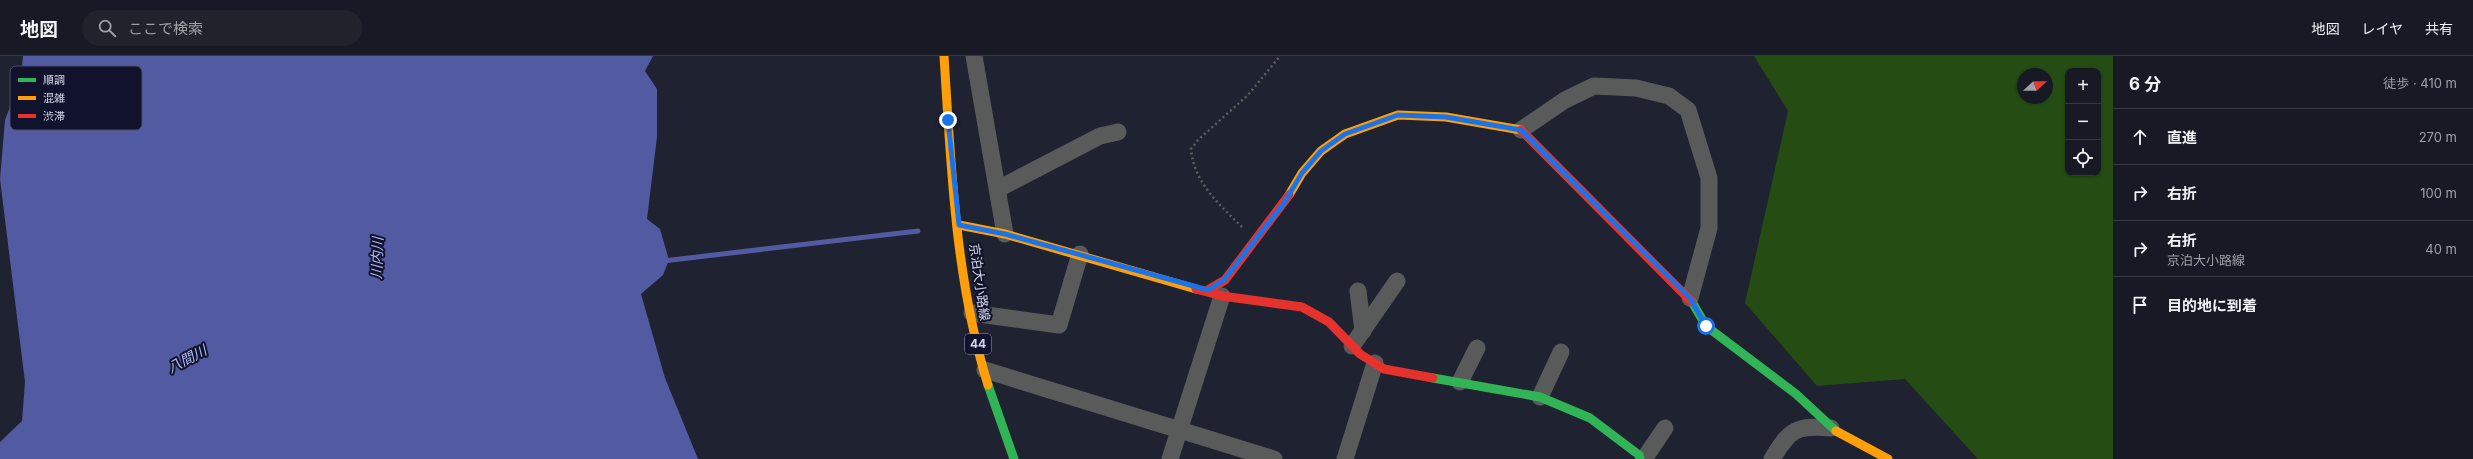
<!DOCTYPE html>
<html lang="ja">
<head>
<meta charset="utf-8">
<style>
  :root { --surface:#171a24; --page:#20232c; --text:#f1f3f6; --muted:#9ea1a6; --line:#363841 }
  body { margin:0; font-family:Inter,"Noto Sans JP",sans-serif; background:var(--page); color:var(--text) }
  .controls { position:absolute; right:12px; top:12px; display:grid; overflow:hidden; border-radius:8px; box-shadow:0 1px 3px #0004 }
  .controls button { width:36px; height:36px; display:grid; place-items:center; padding:0; border:0; border-bottom:1px solid var(--line); background:var(--surface); color:var(--text); font:20px sans-serif }
  .compass { position:absolute; left:2017px; top:12px; width:36px; height:36px; border-radius:50%; background:var(--surface); box-shadow:0 1px 3px #0004; rotate:69deg }
  .stop { position:absolute; width:12px; height:12px; margin:-9px; border:3px solid #1a73e8; border-radius:50%; background:#fff }
  .stop.end { background:#1a73e8; border-color:#fff; box-shadow:0 1px 4px #0008 }
  .list { margin:0; padding:0; list-style:none }
  h2 { display:flex; justify-content:space-between; align-items:center; height:52px; margin:0; padding:0 16px; font-size:17px }
  h2 small { font-size:13px; font-weight:400; color:var(--muted) }
  .list li { display:grid; grid-template-columns:26px 1fr auto; gap:12px; align-items:center; box-sizing:border-box; height:56px; padding:0 16px; border-top:1px solid var(--line) }
  .list b { display:block; font-size:15px; white-space:nowrap }
  .list p { margin:0; font-size:13px; white-space:nowrap; color:var(--muted) }
  .list em { font-size:13px; font-style:normal; color:var(--muted) }
  .icon { flex:none; width:22px; height:22px; fill:none; stroke:currentColor; stroke-width:2; stroke-linecap:round; stroke-linejoin:round }
  .map { position:relative; flex:none; width:2113px; height:403px; overflow:hidden }
  header { display:flex; align-items:center; gap:24px; box-sizing:border-box; height:56px; padding:0 20px; background:var(--surface); border-bottom:1px solid var(--line) }
  header strong { font-size:19px }
  nav { display:flex; gap:22px; margin-inline-start:auto; font-size:14px }
  .search { width:280px; height:36px; background:var(--page); display:flex; align-items:center; gap:10px; box-sizing:border-box; padding:0 14px; border-radius:22px; color:var(--muted); font-size:15px }
  main { display:flex }
  aside { flex:1; background:var(--surface) }
  .map>svg:first-child { display:block }
  .green { fill:#254c13; fill-rule:evenodd }
  .water { fill:#525aa1 }
  .lines { fill:none; stroke-linecap:round; stroke-linejoin:round }
  .stream { stroke:#525aa1; stroke-width:5 }
  .path { stroke:#5c5e60; stroke-width:2.5; stroke-dasharray:2 3; stroke-linecap:butt }
  .street { stroke:#585b5a; stroke-width:17 }
  .fast { stroke:#30b455; stroke-width:9 }
  .slow { stroke:#ff9f0a; stroke-width:9 }
  .jam { stroke:#e5322d; stroke-width:9 }
  .route { stroke:#1a73e8; stroke-width:5 }
  .labels { text-anchor:middle; stroke-width:4; stroke-linejoin:round; paint-order:stroke }
  .shield { fill:#11132c; stroke:#989caf; stroke-width:1 }
  .shield-label { font-size:12px; font-weight:bold; fill:#d2d6e7 }
  .street-label { font-size:13px; fill:#d2d6e7; stroke:#11132c }
  .water-label { font-size:14px; font-style:italic; fill:#b2bdfc; stroke:#11132c }
  .key { fill:#11132c; stroke:#4b4e64; stroke-width:1 }
  .key-label { font-size:11px; fill:#d2d6e7 }
</style>
</head>
<body>
<header>
<strong>地図</strong>
<div class="search"><svg class="icon" aria-label="search" viewBox="0 0 24 24"><circle cx="10" cy="10" r="6"/><path d="M15 15l6 6"/></svg>ここで検索</div>
<nav><a>地図</a><a>レイヤ</a><a>共有</a></nav>
</header>
<main>
<div class="map">
<svg width="2113" height="403" viewBox="0 0 2113 403">
  <rect width="100%" height="100%" fill="#1f2230"/>
  <path class="green" d="M 1754,0 L 2113,0 L 2113,403 L 1978,403 L 1905,323 L 1817,330 L 1745,247 L 1788,55 ZM 2068,15 L 2098,15 L 2098,117 L 2068,117 ZM 2023,18 L 2047,18 L 2047,42 L 2023,42 Z"/>
  <polygon class="water" points="23,0 653,0 645,15 657,33 657,81 647,163 660,173 669,204 663,219 641,238 665,322 698,403 0,403 0,386 22,365 25,326 0,123 5,64 21,22"/>
  <g class="lines">
    <polyline class="stream" points="663,205 918,175"/>
    <path class="path" d="M 1242,171 C 1219,148 1194,127 1191,93 L 1198,84 L 1248,39 L 1280,0"/>
    <g class="street">
      <polyline points="974,0 1005,178"/>
      <polyline points="1521,74 1565,44 1594,30 1636,32 1669,40 1688,54 1709,122 1709,172 1690,242"/>
      <polyline points="998,133 1100,80 1118,76"/>
      <polyline points="1358,235 1363,275"/>
      <polyline points="972,257 1059,269 1080,198"/>
      <polyline points="1352,290 1397,225"/>
      <polyline points="985,314 1274,403"/>
      <polyline points="1460,326 1477,292"/>
      <polyline points="1540,341 1561,296"/>
      <polyline points="1170,403 1222,240"/>
      <polyline points="1345,403 1375,307"/>
      <polyline points="1644,403 1665,372"/>
      <path d="M 1772,403 C 1790,373 1796,369 1831,372"/>
    </g>
    <g class="fast">
      <polyline points="1692,246 1706,270 1796,338 1836,375"/>
      <polyline points="1433,322 1540,341 1590,362 1639,399 1640,403"/>
      <polyline points="988,329 1014,403"/>
    </g>
    <g class="slow">
      <path d="M 944,0 C 951,109 955,223 988,329"/>
      <polyline points="1289,139 1302,117 1321,95 1345,78 1398,59 1446,61 1521,74"/>
      <polyline points="959,169 1005,178 1196,233"/>
      <polyline points="1836,375 1888,403"/>
    </g>
    <g class="jam">
      <polyline points="1521,74 1692,246"/>
      <polyline points="1196,233 1222,240 1302,251 1329,266 1360,298 1384,313 1433,322"/>
      <polyline points="1208,234 1225,224 1289,139"/>
    </g>
  </g>
  <g class="lines">
    <polyline class="route" points="948,64 959,169 1005,178 1208,234 1224,224 1284,147 1302,117 1321,95 1345,78 1398,59 1446,61 1521,74 1690,242 1706,270"/>
  </g>
  <g class="labels">
    <rect class="shield" x="965" y="278" width="26" height="20" rx="3"/>
    <g class="shield-label">
      <text x="978" y="292">44</text>
    </g>
    <g class="street-label">
      <text transform="translate(980 226) rotate(82)" y="5">京泊大小路線</text>
    </g>
    <g class="water-label">
      <text transform="translate(377 202) rotate(-88)" y="5">川内川</text>
      <text transform="translate(187 303) rotate(-28)" y="5">八間川</text>
    </g>
  </g>
  <rect x="10" y="10" width="132" height="64" rx="6" class="key"/>
  <rect x="18" y="22" width="18" height="4" fill="#30b455"/>
  <rect x="18" y="40" width="18" height="4" fill="#ff9f0a"/>
  <rect x="18" y="58" width="18" height="4" fill="#e5322d"/>
  <g class="key-label">
    <text x="43" y="28">順調</text>
    <text x="43" y="46">混雑</text>
    <text x="43" y="64">渋滞</text>
  </g>
</svg>
<div class="controls">
<button>+</button>
<button>−</button>
<button><svg class="icon" aria-label="locate" viewBox="0 0 24 24"><circle cx="12" cy="12" r="6"/><path d="M12 2v4M12 18v4M2 12h4M18 12h4"/></svg></button>
</div>
<svg class="compass" viewBox="-18 -18 36 36"><path d="M0-13l5 13h-10z" fill="#e53935"/><path d="M0 13l5-13h-10z" fill="#9ea1a6"/></svg>
<div class="stop" style="left:1706px;top:270px"></div>
<div class="stop end" style="left:948px;top:64px"></div>
</div>
<aside>
<h2>6 分<small>徒歩 · 410 m</small></h2>
<ul class="list">
<li><svg class="icon" aria-label="ahead" viewBox="0 0 24 24"><path d="M12 20V5M6 11l6-6 6 6"/></svg><div><b>直進</b></div><em>270 m</em></li>
<li><svg class="icon" aria-label="right" viewBox="0 0 24 24"><path d="M7 20v-9h11M14 6l5 5-5 5"/></svg><div><b>右折</b></div><em>100 m</em></li>
<li><svg class="icon" aria-label="right" viewBox="0 0 24 24"><path d="M7 20v-9h11M14 6l5 5-5 5"/></svg><div><b>右折</b><p>京泊大小路線</p></div><em>40 m</em></li>
<li><svg class="icon" aria-label="arrive" viewBox="0 0 24 24"><path d="M6 21V4h12l-3 4 3 4H6"/></svg><div><b>目的地に到着</b></div></li>
</ul>
</aside>
</main>
</body>
</html>
